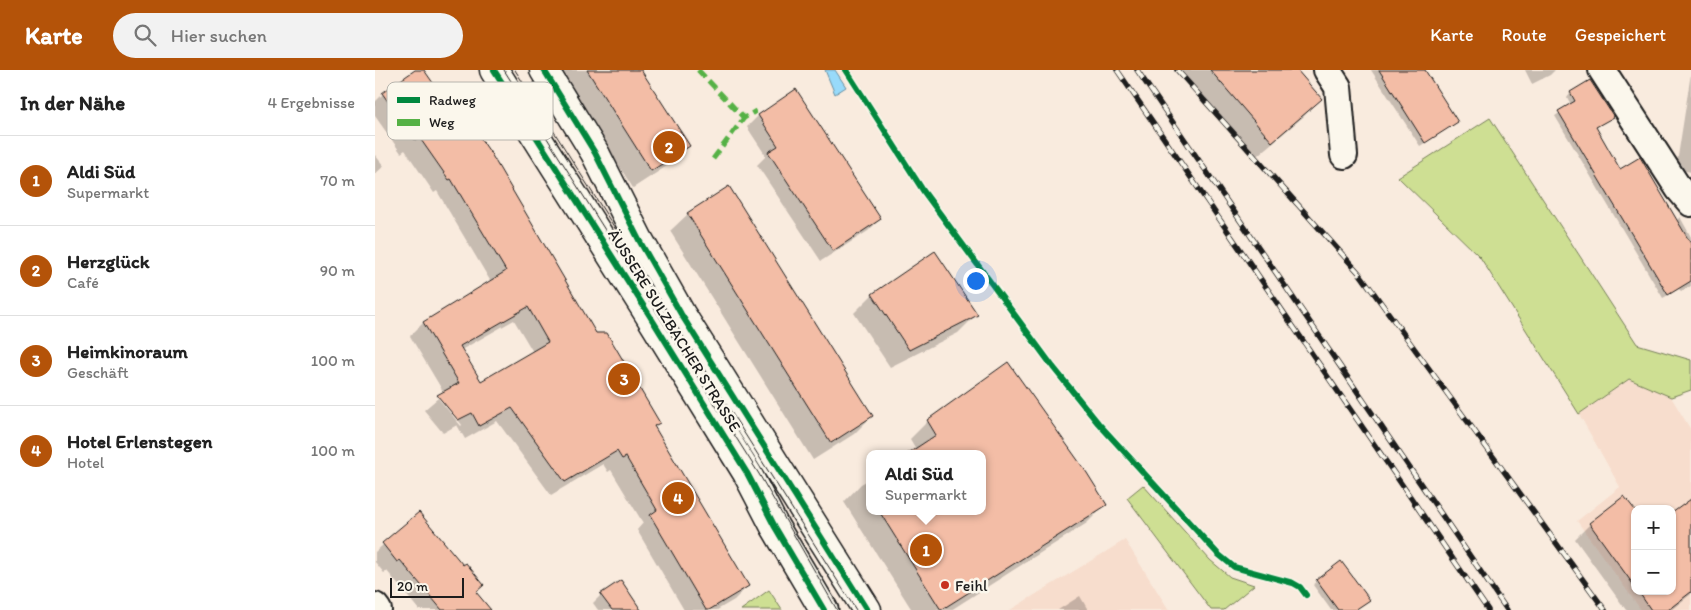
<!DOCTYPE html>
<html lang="de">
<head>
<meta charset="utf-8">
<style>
  :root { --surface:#fff; --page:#f2f2f2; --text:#222; --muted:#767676; --line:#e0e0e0; --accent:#b45309 }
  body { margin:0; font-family:Itim,sans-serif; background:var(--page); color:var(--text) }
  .controls { position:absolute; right:15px; bottom:15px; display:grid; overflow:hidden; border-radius:10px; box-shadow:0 1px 4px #0004 }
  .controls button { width:45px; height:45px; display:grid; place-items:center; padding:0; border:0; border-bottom:1px solid var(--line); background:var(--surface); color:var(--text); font:25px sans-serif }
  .scale { position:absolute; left:15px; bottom:12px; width:74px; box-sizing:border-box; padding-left:5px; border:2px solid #1c1c1c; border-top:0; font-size:14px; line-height:18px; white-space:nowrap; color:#1c1c1c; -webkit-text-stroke:4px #fbf7ec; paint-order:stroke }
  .you { position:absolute; left:600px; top:210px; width:18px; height:18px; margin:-12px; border:4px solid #fff; border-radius:50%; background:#1a73e8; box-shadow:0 0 0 8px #1a73e833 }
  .badge { display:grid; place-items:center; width:32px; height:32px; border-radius:50%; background:var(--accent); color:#fff; font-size:16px; font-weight:700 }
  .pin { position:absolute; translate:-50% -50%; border:2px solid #fff; box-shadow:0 1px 5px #0006 }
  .popup { position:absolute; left:491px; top:380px; width:120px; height:65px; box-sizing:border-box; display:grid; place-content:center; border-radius:10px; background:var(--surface); filter:drop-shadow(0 1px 4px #0005); font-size:16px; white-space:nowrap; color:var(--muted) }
  .popup b { font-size:19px; color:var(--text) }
  .popup::after { content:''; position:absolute; left:50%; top:100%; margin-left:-10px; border:10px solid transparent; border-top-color:var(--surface) }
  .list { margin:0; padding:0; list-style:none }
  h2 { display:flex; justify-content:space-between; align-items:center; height:65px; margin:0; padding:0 20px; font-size:21px }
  h2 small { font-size:16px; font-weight:400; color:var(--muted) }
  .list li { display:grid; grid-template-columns:32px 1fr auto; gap:15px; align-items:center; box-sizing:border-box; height:90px; padding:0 20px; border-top:1px solid var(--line) }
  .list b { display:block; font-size:19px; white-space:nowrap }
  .list p { margin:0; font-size:16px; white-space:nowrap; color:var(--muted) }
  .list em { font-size:16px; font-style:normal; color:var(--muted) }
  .icon { flex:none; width:28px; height:28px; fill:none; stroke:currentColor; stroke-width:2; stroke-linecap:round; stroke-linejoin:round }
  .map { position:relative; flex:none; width:1316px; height:540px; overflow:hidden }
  header { display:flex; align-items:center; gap:30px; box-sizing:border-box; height:70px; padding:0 25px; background:var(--accent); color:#fff }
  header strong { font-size:24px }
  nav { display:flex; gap:28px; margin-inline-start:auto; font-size:18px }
  .search { width:350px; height:45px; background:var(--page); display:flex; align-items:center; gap:12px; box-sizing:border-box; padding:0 18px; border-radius:28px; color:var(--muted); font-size:19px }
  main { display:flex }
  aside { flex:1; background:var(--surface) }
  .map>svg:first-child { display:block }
  .built { fill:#f7ddcd; fill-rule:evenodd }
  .green { fill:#cedf93; stroke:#757e58 }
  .water { fill:#98dafa; stroke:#668ea1 }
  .shadow { fill:#0003; fill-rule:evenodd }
  .building { fill:#f3bda6; stroke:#1c1c1c; fill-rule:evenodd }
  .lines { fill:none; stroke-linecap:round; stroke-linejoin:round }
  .street-casing { stroke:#1c1c1c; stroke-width:30 }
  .primary-casing { stroke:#1c1c1c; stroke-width:31 }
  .street { stroke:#fbf7ec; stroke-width:26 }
  .primary { stroke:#fbf7ec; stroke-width:28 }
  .tram { stroke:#1c1c1c; stroke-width:1 }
  .rail-casing { stroke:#1c1c1c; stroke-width:5.5 }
  .rail { stroke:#fbf7ec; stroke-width:4; stroke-dasharray:11; stroke-linecap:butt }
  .quiet { stroke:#55b145; stroke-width:5; stroke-dasharray:10 5; stroke-linecap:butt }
  .cycleway-casing { stroke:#fbf7ec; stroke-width:9 }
  .cycleway { stroke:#00873e; stroke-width:6 }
  .poi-dot { fill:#c8321e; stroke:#fbf7ec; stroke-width:2 }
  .labels { text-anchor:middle; stroke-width:5; stroke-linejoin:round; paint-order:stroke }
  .street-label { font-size:16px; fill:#1c1c1c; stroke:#fbf7ec }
  .poi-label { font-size:16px; fill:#1c1c1c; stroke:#fbf7ec; text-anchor:start }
  .key { fill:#fbf7ec; stroke:#b8b5ae; stroke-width:1 }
  .key-label { font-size:14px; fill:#1c1c1c }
</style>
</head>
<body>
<header>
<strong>Karte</strong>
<div class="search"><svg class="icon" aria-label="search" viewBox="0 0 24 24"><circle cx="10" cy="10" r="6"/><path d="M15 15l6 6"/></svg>Hier suchen</div>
<nav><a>Karte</a><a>Route</a><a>Gespeichert</a></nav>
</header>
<main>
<aside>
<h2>In der Nähe<small>4 Ergebnisse</small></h2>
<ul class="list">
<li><span class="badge">1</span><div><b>Aldi Süd</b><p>Supermarkt</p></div><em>70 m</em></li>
<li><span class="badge">2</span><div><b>Herzglück</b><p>Café</p></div><em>90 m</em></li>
<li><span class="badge">3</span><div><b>Heimkinoraum</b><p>Geschäft</p></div><em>100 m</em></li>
<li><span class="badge">4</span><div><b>Hotel Erlenstegen</b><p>Hotel</p></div><em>100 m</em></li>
</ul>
</aside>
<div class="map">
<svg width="1316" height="540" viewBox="0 0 1316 540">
  <rect width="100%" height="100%" fill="#f9ebde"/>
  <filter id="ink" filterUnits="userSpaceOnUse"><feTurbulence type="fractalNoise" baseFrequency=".02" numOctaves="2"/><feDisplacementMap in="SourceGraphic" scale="10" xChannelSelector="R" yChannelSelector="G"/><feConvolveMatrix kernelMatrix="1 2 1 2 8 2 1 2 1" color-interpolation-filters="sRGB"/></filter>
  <g filter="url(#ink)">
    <g class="built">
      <path d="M 1254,309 L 1296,327 L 1316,360 L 1316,540 L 1266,540 L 1202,451 L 1245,417 L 1204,344 ZM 1260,439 L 1297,439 L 1297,521 L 1260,521 Z"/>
      <polygon points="750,470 794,540 635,540"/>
    </g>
    <g class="green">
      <polygon points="1115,48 1262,274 1316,290 1316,320 1296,327 1254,309 1204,344 1105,187 1023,107"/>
      <polygon points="768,415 835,490 855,507 879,515 849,540 836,540 752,428"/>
      <polygon points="394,520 407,540 366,540"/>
    </g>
    <polygon class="water" points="450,0 460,0 471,17 460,24"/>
    <g class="shadow">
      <path d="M 42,0 L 47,0 L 220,265 L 283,353 L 279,358 L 373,516 L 359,530 L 342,540 L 309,540 L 262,460 L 268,453 L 236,400 L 233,402 L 228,394 L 176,425 L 122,351 L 90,369 L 82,355 L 68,363 L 49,340 L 69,323 L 35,266 L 48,253 L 116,212 L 62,121 L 59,123 L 30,80 L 26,83 L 0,46 L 0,32 L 8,24 ZM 139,250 L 158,282 L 106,313 L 86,280 ZM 63,328 L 66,328 L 87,355 L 86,356 Z"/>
      <polygon points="183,0 265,0 313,76 295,94 258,118"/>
      <polygon points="802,0 921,0 946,29 928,47 878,89"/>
      <polygon points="996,0 1049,0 1076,56 1045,76"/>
      <polygon points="1150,0 1180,0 1175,5 1157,14"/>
      <polygon points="1316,3 1316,102 1301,99"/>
      <polygon points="1215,11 1238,47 1220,58 1244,101 1301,151 1305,147 1316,167 1316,216 1306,221 1304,219 1288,228 1180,46 1196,35 1192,27 1195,23"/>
      <polygon points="421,21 505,149 493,161 446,191 382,95 391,86 372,57 383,46"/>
      <polygon points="0,85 9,96 0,104"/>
      <polygon points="313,144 497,346 479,364 438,390 295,161"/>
      <polygon points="560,183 601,245 583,263 515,297 479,243 497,225"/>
      <polygon points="553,351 730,435 712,453 576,540 537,540 469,432 486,414 495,409 495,441 607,441 607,384 541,379 535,369"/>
      <polygon points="1316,430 1316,524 1296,540 1251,540 1200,469 1215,454 1260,442 1260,521 1297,521"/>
      <polygon points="44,444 100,522 115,540 44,540 12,501 9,503 0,492 0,482"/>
      <polygon points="966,493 989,533 980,540 956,540 938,515"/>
      <polygon points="226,525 265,540 223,540 218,533"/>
      <polygon points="705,526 713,540 683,540"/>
    </g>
    <g class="building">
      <path d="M 40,0 L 49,0 L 79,43 L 85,39 L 115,82 L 221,263 L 232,263 L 285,353 L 279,356 L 374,516 L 334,540 L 331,540 L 275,445 L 282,440 L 251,387 L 247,389 L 242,381 L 190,412 L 137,338 L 104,356 L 97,343 L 83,350 L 62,325 L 84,313 L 48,252 L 131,201 L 76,109 L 74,110 L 44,67 L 40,70 L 7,23 ZM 153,237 L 173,272 L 106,311 L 85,276 Z"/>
      <polygon points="212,0 266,0 315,76 276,101"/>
      <polygon points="835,0 922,0 947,29 897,72"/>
      <polygon points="1004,0 1050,0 1083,52 1050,73"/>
      <polygon points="1215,10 1239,47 1221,57 1245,99 1265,87 1316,174 1316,211 1293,225 1183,41 1200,31 1195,22"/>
      <polygon points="421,19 506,149 458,181 393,82 403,76 383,45"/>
      <polygon points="354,116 498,346 456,373 312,143"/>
      <polygon points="560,181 603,245 534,280 497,224"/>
      <polygon points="633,292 712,403 732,435 566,540 504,441 607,441 607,384 532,384 561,365 552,350"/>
      <polygon points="1249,426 1260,440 1260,517 1214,453"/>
      <polygon points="1316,429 1316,522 1293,540 1276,540 1263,521 1297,521 1297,443"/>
      <polygon points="44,442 88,495 91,493 109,515 101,522 116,540 67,540 25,490 22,492 7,473"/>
      <polygon points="966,491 995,530 980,540 963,540 941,510"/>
      <polygon points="246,510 266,540 237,540 225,524"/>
    </g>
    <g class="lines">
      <defs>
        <g id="street">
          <polyline points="952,0 963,17 969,85"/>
          <polyline points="1227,0 1304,119 1316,133"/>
          <polyline points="0,536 3,540"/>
        </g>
        <g id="primary">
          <polyline points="119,0 273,243 372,403 400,457 449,540"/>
          <polyline points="169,0 220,83 264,170 306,244 492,540"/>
        </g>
      </defs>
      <use href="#street" class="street-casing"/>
      <use href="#primary" class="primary-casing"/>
      <use href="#street" class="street"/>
      <use href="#primary" class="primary"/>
      <g class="tram">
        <polyline points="129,0 384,404 462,540"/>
        <polyline points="140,0 481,540"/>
      </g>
      <defs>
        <g id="rail">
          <polyline points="742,0 1113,540"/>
          <polyline points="762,0 1132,540"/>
          <polyline points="802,0 985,204 1230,540"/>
        </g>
      </defs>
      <use href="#rail" class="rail-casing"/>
      <use href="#rail" class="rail"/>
      <g class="quiet">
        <polyline points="323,0 369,48"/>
        <polyline points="338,89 369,48 381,41"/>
      </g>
      <defs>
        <g id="cycleway">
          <polyline points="119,0 273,243 372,403 400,457 449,540"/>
          <polyline points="169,0 220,83 264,170 306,244 492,540"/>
          <polyline points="471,0 549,122 678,297 723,353 843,484 859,497 918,513 925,517 931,525"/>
        </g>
      </defs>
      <use href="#cycleway" class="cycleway-casing"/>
      <use href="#cycleway" class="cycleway"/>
    </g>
  </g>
  <circle class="poi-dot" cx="570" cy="515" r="5"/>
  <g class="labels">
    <g class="street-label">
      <text transform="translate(300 260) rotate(58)" y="6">ÄUSSERE SULZBACHER STRASSE</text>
    </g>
    <g class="poi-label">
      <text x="580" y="521">Feihl</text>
    </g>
  </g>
  <rect x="12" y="12" width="166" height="58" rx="8" class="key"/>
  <rect x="22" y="27" width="23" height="6" fill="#00873e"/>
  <rect x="22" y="49" width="23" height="7" fill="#55b145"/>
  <g class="key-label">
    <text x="54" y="35">Radweg</text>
    <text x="54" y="57">Weg</text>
  </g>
</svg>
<div class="controls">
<button>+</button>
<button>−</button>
</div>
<div class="scale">20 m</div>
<div class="you"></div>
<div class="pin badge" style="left:551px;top:480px">1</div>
<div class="popup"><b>Aldi Süd</b>Supermarkt</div>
<div class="pin badge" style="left:294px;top:77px">2</div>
<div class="pin badge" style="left:249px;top:309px">3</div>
<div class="pin badge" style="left:303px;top:428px">4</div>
</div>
</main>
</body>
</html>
